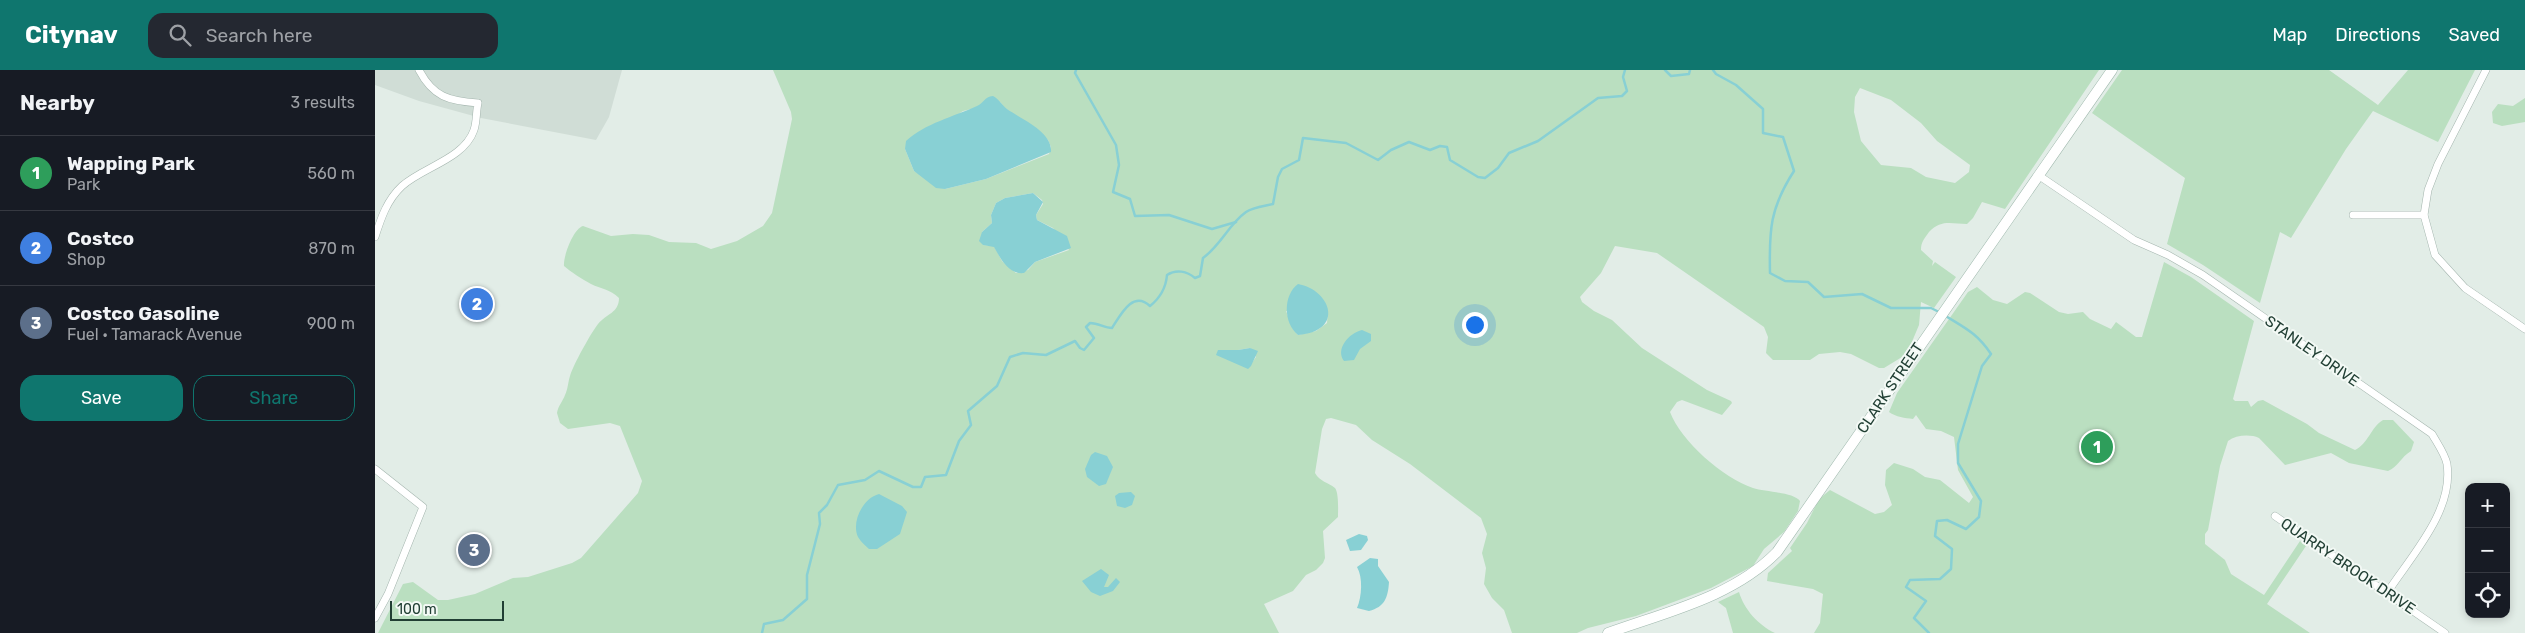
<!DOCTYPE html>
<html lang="en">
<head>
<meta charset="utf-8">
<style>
  :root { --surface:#171b24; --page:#242831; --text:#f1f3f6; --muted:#9ea1a6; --line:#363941; --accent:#0f766e }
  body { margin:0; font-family:Rubik,sans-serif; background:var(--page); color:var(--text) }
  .controls { position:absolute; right:15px; bottom:15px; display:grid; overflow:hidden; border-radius:10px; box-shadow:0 2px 8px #0003 }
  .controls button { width:45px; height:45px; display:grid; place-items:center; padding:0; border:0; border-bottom:1px solid var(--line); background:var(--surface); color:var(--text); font:25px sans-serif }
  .scale { position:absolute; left:15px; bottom:12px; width:114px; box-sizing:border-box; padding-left:5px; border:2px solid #213f34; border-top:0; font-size:14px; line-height:18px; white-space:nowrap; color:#213f34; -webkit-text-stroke:4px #f3f9f5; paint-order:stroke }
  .you { position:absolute; left:1099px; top:254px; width:18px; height:18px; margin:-12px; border:4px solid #fff; border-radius:50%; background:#1a73e8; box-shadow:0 0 0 8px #1a73e833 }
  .badge { display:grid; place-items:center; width:32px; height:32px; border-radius:50%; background:var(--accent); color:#fff; font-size:16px; font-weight:700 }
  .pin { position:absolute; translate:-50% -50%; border:2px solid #fff; box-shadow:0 1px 5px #0006 }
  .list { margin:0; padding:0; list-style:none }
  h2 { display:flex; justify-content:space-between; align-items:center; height:65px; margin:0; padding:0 20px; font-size:21px }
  h2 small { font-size:16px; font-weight:400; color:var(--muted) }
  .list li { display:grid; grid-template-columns:32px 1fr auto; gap:15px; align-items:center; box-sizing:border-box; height:75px; padding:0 20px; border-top:1px solid var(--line) }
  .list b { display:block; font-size:19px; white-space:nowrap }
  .list p { margin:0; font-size:16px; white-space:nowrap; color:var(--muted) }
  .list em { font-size:16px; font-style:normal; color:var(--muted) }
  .actions { display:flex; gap:10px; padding:15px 20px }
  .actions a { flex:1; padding:11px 0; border:1px solid var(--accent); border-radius:15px; text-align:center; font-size:18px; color:var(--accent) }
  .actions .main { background:var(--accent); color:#fff }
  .icon { flex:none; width:28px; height:28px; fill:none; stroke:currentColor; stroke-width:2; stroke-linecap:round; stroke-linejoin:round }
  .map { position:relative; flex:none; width:2150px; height:563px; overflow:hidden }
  header { display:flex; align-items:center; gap:30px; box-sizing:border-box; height:70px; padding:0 25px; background:var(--accent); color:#fff }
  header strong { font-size:24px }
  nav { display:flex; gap:28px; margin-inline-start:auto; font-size:18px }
  .search { width:350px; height:45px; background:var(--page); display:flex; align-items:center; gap:12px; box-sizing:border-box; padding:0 18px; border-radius:15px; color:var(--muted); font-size:19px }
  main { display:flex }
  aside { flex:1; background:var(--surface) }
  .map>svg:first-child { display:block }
  .built { fill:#d0ddd6 }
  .green { fill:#badfc0; fill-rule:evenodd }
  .water { fill:#88d0d4 }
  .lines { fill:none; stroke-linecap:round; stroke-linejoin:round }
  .stream { stroke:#88d0d4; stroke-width:2.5 }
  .street-casing { stroke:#a4b5ae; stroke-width:8 }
  .secondary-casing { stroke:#a0b9ae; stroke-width:11 }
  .street { stroke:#fff; stroke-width:7 }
  .secondary { stroke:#fff; stroke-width:10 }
  .labels { text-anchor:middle; stroke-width:4; stroke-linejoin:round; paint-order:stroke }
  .street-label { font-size:15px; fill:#213f34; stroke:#f3f9f5 }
</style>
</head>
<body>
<header>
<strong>Citynav</strong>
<div class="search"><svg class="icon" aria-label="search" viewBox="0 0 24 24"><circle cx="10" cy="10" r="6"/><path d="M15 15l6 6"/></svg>Search here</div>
<nav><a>Map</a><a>Directions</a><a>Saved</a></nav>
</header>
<main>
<aside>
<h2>Nearby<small>3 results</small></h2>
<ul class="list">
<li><span class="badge" style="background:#2e9e5b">1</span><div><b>Wapping Park</b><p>Park</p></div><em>560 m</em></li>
<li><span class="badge" style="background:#3f7fe0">2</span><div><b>Costco</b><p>Shop</p></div><em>870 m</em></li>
<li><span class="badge" style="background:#5c6f8a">3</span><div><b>Costco Gasoline</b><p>Fuel · Tamarack Avenue</p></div><em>900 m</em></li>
</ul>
<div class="actions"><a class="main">Save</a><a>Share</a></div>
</aside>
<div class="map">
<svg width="2150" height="563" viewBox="0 0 2150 563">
  <rect width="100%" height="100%" fill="#e2ede7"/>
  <polygon class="built" points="0,0 247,0 234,47 221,70 106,48 44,31 0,15"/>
  <g class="green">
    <path d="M 398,0 L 1724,0 L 1630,139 L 1607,132 L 1598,148 L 1592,154 C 1577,154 1566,149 1554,162 C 1549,169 1546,172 1546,180 L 1558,191 L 1557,196 L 1560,192 L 1581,207 L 1559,238 L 1546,232 L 1544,255 L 1536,274 L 1527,287 L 1509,298 L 1504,298 L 1476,284 L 1465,282 L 1444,284 L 1435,290 L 1398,290 L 1391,283 L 1393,267 L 1389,257 L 1282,183 L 1240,176 L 1226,203 L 1205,227 L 1207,232 L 1219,241 L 1237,250 L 1267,278 L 1332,320 L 1356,331 L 1357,333 L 1347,345 L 1307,330 L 1302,332 L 1295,342 C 1306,371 1348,408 1378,418 C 1390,422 1418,422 1425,431 L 1423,441 L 1409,462 L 1389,479 L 1378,496 L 1336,518 L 1261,546 L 1213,558 L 1202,563 L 1137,563 L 1129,540 L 1117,528 L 1109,514 L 1111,498 L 1107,483 L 1112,464 L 1106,448 L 1035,394 L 997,370 L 981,355 L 956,348 L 951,349 L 947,359 L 940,403 C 945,412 953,412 960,418 C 964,423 963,441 963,447 L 948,461 L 950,488 L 948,493 L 941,500 L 931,505 L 918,521 L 889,534 L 904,563 L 3,563 L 28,514 L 38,512 L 63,530 L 73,530 L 100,524 L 138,508 L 153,507 L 197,493 L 206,488 L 263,423 L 267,411 L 245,356 L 235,353 L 193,359 L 185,353 L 182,343 C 183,336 188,331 190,325 C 193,319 193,312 195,306 C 197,297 217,261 223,254 C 231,244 244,243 244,228 C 235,219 226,219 216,214 C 207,209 196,202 189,196 C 188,187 198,159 208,156 L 236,166 L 258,164 L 274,165 L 294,172 L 321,173 L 336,179 L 362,171 L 388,156 L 397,143 L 417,49 L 416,42 ZM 1485,18 L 1516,30 L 1546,53 L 1562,71 L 1595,95 L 1594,102 L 1580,113 L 1551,107 L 1536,98 L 1506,95 L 1486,71 L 1479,42 L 1480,27 ZM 625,32 L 630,38 L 673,70 L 676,77 L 674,84 L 611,109 L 570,119 L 539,101 L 530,79 L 588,41 ZM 658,123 L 667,130 L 668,134 L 661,145 L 662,150 L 678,158 L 694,180 L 660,192 L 653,200 L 641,203 L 627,191 L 619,176 L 608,175 L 607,162 L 617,153 L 616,145 L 621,133 L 630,128 ZM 953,240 L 952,253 L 941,261 L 923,265 L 918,259 L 911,241 ZM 875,278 L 881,287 L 873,298 L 843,280 L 863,280 Z"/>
    <polygon points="1747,0 1954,0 2003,35 2033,0 2100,0 2063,72 1998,41 1971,79 1916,168 1905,162 1885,233 1828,195 1792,174 1810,108 1717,43"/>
    <polygon points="2150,28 2150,52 2127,56 2118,53 2117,42 2123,34 2138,36"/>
    <path d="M 1789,192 L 1816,207 L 1879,251 L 1858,329 L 1860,331 L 1873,331 L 1876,337 L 1883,331 L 1888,330 L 1932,354 L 1944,363 L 1980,380 C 1993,374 1996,357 2008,350 L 2018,350 L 2039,372 L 2036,381 C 2026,387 2023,397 2013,401 L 1974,393 L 1956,383 L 1910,395 L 1884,368 C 1875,364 1861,365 1853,371 L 1845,396 L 1833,460 L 1830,464 L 1830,474 L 1850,490 L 1856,504 L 1889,525 L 1925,471 L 1931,476 L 1892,534 L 1935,563 L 1439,563 L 1445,553 L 1448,524 L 1438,519 L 1392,511 L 1393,503 L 1417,481 L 1415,478 L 1432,453 L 1444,429 L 1455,420 L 1500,444 L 1509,442 L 1517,435 L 1510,415 L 1511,400 L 1519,393 L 1538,399 L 1550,407 L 1565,410 L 1594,433 L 1598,427 L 1583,400 L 1579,367 L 1566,361 L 1551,359 L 1541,345 L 1538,349 C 1530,348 1521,347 1514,342 L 1522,323 L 1593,222 L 1602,217 L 1618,230 L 1632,234 L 1650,222 L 1655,223 L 1684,242 L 1693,244 L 1708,242 L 1715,249 L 1736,259 L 1741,252 L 1761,267 L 1767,267 Z"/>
    <path d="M 1364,522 C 1369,539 1383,555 1400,563 L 1358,563 L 1351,538 L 1343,532 Z"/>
  </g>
  <g class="water">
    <path d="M 618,26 C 624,29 627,35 632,39 C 646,49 678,62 676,82 L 611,109 L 570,119 L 561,118 L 539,101 L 530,79 L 531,71 C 551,53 578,47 602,36 C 609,33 609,27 618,26 Z"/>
    <path d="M 658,123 L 668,132 L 661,145 L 662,150 L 692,166 L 696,178 L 660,192 L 649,203 C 634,205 625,188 619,177 L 608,175 L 604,171 L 607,162 L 617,153 L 616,145 L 621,133 L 630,128 Z"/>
    <path d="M 923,214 C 956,220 970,261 923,265 C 908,253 908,225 923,214 Z"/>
    <path d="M 987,260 L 996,264 L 996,271 L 985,279 L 979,290 L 969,291 C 960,279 974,263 987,260 Z"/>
    <polygon points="875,278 883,281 876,296 873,299 841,285 843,280 863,280"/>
    <polygon points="720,382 732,386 738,397 731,414 724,416 712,407 710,399 716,385"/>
    <polygon points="756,422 760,426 757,435 750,438 742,436 740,426 744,423"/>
    <path d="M 504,424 L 527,436 L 532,442 L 525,464 L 502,479 L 494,479 C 490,475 486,472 483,467 C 476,452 488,428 504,424 Z"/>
    <polygon points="984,464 992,466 993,470 986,480 975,481 971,470"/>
    <path d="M 995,488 L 1003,489 L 1003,496 L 1014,512 C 1013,527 1010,537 994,541 L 982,538 C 987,527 988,507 982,497 Z"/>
    <polygon points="726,499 734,505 729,517 733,517 741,508 745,512 738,521 725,526 716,522 707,511"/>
  </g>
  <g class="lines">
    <g class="stream">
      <polyline points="701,0 700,3 741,75 744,95 738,122 755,129 760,146 794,145 837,159 861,152"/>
      <polyline points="1290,0 1296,6 1314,4 1315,0"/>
      <path d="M 1338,0 L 1341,4 L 1361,15 L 1388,39 L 1388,63 L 1408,67 L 1419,101 C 1395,138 1394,160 1395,203 L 1410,211 L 1433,212 L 1449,227 L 1487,224 L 1516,238 L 1556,238 L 1564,242"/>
      <path d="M 387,563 L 389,554 L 408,550 L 432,529 L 432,505 L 445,454 L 444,443 L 452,435 L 463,415 L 490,410 L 504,401 L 538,417 L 546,417 L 550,407 L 571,405 L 584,371 L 596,355 L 593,341 L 622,316 L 635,287 L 648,283 L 671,285 L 700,271 L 705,278 L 709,280 L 719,268 L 711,257 L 715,253 C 724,253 729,258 737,258 C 746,244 758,220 775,236 C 785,228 791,217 792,205 C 801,199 812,201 820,208 L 825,206 L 828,188 C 846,175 854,154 871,142 C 878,137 890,136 898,134 L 903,107 L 907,99 L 924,90 L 928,68 L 971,73 L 1003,90 L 1016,80 L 1034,72 L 1055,80 L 1065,76 L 1072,77 L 1075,90 L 1103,107 L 1110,108 L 1123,98 L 1134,83 L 1163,71 L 1223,28 L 1247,26 L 1252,21 L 1248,7 L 1250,0"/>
      <path d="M 1554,563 L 1539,548 L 1551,531 L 1531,517 L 1535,510 L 1565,509 L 1576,499 L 1577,479 L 1560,466 L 1562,451 L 1572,450 L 1591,459 L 1604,447 L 1606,431 L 1583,393 L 1583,374 L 1607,296 L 1616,284 C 1602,263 1590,258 1569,245"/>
    </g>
    <defs>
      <g id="street">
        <polyline points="2111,0 2063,94 2053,120 2049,145 2060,185 2090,218 2150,259"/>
        <path d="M 1663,105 L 1759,170 L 1793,185 L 1828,205 L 2057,364 C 2062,373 2070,384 2072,394 C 2079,441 2036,486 2012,523"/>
        <polyline points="1978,145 2049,145"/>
        <path d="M 0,167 C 6,148 12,130 27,116 C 48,97 89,89 99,60 C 102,51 101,41 103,33 C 74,31 58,27 44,0"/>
        <polyline points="0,399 48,437 13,524 0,548"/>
        <polyline points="1900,446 2070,563"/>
      </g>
      <path id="secondary" d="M 1233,563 C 1291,542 1358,527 1402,482 L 1737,0"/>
    </defs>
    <use href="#street" class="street-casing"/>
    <use href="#secondary" class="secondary-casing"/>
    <use href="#street" class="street"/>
    <use href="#secondary" class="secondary"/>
  </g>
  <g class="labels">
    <g class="street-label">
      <text transform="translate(1937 281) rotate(35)" y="5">STANLEY DRIVE</text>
      <text transform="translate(1515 318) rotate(-56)" y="5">CLARK STREET</text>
      <text transform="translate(1973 496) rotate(34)" y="5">QUARRY BROOK DRIVE</text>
    </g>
  </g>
</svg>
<div class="controls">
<button>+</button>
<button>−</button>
<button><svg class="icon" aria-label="locate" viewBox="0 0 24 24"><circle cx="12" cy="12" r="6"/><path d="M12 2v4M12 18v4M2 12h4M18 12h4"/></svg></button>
</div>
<div class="scale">100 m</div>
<div class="you"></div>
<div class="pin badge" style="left:1722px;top:377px;background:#2e9e5b">1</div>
<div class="pin badge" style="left:102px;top:234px;background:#3f7fe0">2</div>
<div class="pin badge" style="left:99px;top:480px;background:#5c6f8a">3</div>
</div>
</main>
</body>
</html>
